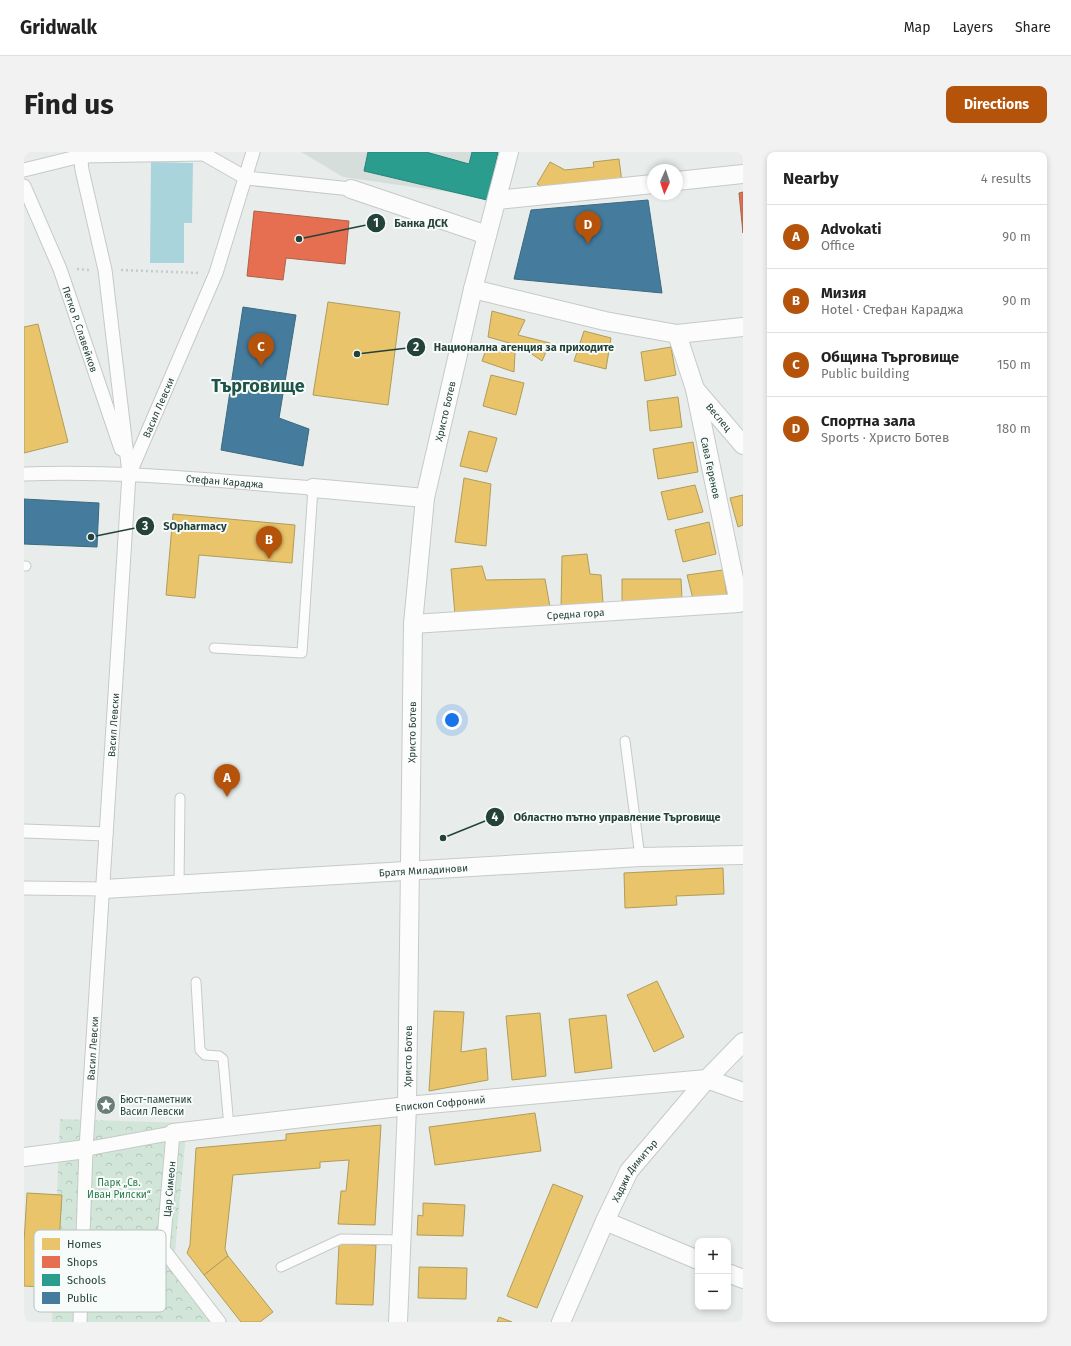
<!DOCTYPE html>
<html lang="en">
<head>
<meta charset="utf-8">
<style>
  :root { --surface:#fff; --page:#f2f2f2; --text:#222; --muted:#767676; --line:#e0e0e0; --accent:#b45309 }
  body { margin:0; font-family:"Fira Sans",sans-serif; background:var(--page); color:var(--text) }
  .controls { position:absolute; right:12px; bottom:12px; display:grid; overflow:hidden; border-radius:8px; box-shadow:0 2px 6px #0003 }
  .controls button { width:36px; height:36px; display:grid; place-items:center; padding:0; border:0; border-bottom:1px solid var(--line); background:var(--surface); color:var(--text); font:20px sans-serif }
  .compass { position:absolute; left:623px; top:12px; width:36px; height:36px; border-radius:50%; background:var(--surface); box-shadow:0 2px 6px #0003; rotate:183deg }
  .you { position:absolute; left:428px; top:568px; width:14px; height:14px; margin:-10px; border:3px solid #fff; border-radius:50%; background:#1a73e8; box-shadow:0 0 0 6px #1a73e833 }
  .badge { display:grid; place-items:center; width:26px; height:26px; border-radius:50%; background:var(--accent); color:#fff; font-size:13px; font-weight:700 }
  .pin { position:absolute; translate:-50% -33px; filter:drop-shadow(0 1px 2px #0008) }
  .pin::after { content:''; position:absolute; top:21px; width:14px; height:12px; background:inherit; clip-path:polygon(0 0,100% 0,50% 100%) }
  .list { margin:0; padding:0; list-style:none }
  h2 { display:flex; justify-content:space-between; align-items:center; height:52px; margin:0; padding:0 16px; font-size:17px }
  h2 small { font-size:13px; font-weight:400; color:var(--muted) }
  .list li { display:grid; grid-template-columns:26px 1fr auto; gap:12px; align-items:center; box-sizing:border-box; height:64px; padding:0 16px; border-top:1px solid var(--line) }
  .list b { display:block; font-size:15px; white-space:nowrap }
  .list p { margin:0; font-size:13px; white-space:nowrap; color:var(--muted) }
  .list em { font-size:13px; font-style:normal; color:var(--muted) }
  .map { position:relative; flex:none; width:719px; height:1170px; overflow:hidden; border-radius:8px }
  header { display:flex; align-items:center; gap:24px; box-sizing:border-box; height:56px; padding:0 20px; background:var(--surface); border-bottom:1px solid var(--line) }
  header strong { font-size:19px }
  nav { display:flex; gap:22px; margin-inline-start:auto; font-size:14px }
  .intro { display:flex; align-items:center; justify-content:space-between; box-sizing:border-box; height:96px; padding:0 24px }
  h1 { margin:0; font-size:28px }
  .button { padding:10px 18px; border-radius:8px; background:var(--accent); color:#fff; font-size:14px; font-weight:700 }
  main { display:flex; gap:24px; padding:0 24px }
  aside { flex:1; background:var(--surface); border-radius:8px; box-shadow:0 2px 6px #0003 }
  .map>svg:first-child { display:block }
  .built { fill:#d6dedb }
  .park { fill:url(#park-crowns) }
  .water { fill:#a9d4db }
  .homes { fill:#e9c46a; stroke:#ae9d5c }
  .shops { fill:#e76f51; stroke:#ac624a }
  .schools { fill:#2a9d8f; stroke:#288276 }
  .public { fill:#457b9d; stroke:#3b6a7f }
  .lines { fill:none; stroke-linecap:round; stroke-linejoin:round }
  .service-casing { stroke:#c5cac8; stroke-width:11 }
  .pedestrian-casing { stroke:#c5cac8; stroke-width:15 }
  .minor-casing { stroke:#c5cac8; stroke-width:20 }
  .path { stroke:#c3ccca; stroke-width:2.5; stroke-dasharray:2 3; stroke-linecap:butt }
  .service { stroke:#fcfcfc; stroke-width:9 }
  .pedestrian { stroke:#fcfcfc; stroke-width:13 }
  .minor { stroke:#fcfcfc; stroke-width:18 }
  .labels { text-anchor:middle; stroke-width:4; stroke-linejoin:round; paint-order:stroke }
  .street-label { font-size:10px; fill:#24423a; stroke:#f7fbf9 }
  .poi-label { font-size:10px; fill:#24423a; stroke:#f7fbf9; text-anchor:start }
  .park-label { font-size:10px; fill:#2d7a4b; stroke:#f7fbf9 }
  .town-label { font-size:18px; font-weight:bold; fill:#1f5548; stroke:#f7fbf9 }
  .key { fill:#f7fbf9; stroke:#b8c4c0; stroke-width:1 }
  .key-label { font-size:11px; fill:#24423a }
  .leader { fill:none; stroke:#24423a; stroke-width:1.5 }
  .callout-dot { fill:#24423a; stroke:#f7fbf9; stroke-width:1.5 }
  .mark-label { font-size:12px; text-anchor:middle; font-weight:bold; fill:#fff }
  .callout-label { font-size:11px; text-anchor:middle; font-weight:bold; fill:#24423a; stroke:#f7fbf9; stroke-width:4; stroke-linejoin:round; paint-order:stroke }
</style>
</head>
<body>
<header>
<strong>Gridwalk</strong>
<nav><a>Map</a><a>Layers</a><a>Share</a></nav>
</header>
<div class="intro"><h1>Find us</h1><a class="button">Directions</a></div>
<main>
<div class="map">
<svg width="719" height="1170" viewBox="0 0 719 1170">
  <defs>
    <pattern id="park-crowns" width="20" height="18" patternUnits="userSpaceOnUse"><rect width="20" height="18" fill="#d1e6d8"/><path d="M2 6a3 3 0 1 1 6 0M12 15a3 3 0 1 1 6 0" fill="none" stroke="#b3c6ba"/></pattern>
  </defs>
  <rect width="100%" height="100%" fill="#e8edeb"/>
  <polygon class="built" points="277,0 475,0 466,46 319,25"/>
  <polygon class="park" points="36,967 163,971 151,1100 203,1170 28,1170"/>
  <polygon class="water" points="127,10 169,11 168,71 160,71 160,111 126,111"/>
  <g class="homes">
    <polygon points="595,7 598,30 525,39 513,32 526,10 541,18 570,15 569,10"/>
    <polygon points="304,150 376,160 364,253 289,243"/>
    <polygon points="468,159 501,168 494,183 526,191 518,209 496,194 464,185"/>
    <polygon points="14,172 44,290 0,301 0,175"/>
    <polygon points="560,179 587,186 582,217 550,209"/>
    <polygon points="464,192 491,201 490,220 458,209"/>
    <polygon points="647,195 652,223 621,229 617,200"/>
    <polygon points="467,223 500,231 492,263 459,254"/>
    <polygon points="654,245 658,275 626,279 623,249"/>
    <polygon points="445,279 473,286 463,320 436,314"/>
    <polygon points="669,290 674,320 634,327 629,297"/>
    <polygon points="440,326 467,332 462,394 431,390"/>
    <polygon points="671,333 679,360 644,368 637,340"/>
    <polygon points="719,343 719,373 714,375 706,346"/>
    <polygon points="149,362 271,373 268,411 175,403 171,446 142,443"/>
    <polygon points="685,370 692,402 659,410 651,378"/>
    <polygon points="563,402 566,422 577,423 579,451 537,456 538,404"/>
    <polygon points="458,414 462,428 521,427 526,455 431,463 427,417"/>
    <polygon points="699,418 703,444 669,447 663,423"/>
    <polygon points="598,427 657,427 658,446 598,450"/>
    <polygon points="699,716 700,742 652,744 653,753 601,756 600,721"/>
    <polygon points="633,829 660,885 630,900 603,843"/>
    <polygon points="410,859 440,860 437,900 462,896 464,928 405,939"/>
    <polygon points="516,861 522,924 488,928 482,864"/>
    <polygon points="582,863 588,916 551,921 545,867"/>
    <polygon points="511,961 517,999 411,1013 405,975"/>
    <polygon points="357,973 351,1073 314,1072 317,1039 322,1039 325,1008 296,1010 296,1016 209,1023 201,1097 204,1104 180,1123 163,1101 166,1093 172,996 262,988 262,982"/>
    <polygon points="529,1032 559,1044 513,1156 483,1144"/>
    <polygon points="3,1041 38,1043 32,1136 0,1134 0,1090"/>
    <polygon points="399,1051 441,1053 439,1084 393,1083 394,1063 399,1064"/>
    <polygon points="315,1092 352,1093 349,1153 312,1152"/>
    <polygon points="204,1104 249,1160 236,1170 217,1170 180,1123"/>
    <polygon points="395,1115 443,1116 442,1147 394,1146"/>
    <polygon points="475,1165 488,1170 473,1170"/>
  </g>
  <g class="shops">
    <polygon points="719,40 719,81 715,41"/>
    <polygon points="230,59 325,69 321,112 262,106 259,128 223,124"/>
  </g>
  <polygon class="schools" points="344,0 402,0 445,12 448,0 474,0 463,48 340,19"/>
  <g class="public">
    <polygon points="624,48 638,141 490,127 507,58"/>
    <polygon points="219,155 272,163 255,266 285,277 279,314 197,298"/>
    <polygon points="0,347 75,351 73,395 0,392"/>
  </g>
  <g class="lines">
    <defs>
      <g id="service">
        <polyline points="0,414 2,414"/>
        <polyline points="190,496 278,501 289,336"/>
        <polyline points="601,589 616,705"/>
        <polyline points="155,732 156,646"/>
        <polyline points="172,830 176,898 181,903 195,904 199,907 205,975"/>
        <polyline points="257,1115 317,1087 377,1088"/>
      </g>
      <g id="pedestrian">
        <polyline points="56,0 58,18 81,118 105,321"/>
        <polyline points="180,0 180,2 222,26 327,37"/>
        <polyline points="0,18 57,4 180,2"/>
        <path id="s1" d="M 0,34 L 36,117 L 97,297"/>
        <path id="s2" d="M 0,322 C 96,318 193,329 289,336"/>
        <polyline points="0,679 82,682"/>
        <polyline points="0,736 80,737"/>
        <polyline points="62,997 149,981 139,1097 195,1170"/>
        <path id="s3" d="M 56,1170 L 62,997 L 105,323 L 192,121 L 229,0"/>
      </g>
      <g id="minor">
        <polyline points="653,29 719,22"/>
        <polyline points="327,37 463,83"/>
        <polyline points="473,48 629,32"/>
        <polyline points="449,137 581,169 653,182 719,175"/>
        <path id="s4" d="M 671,237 L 719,293"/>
        <polyline points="289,336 401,346"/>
        <path id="s5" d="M 389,472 L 715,451 L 671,237 L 653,182"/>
        <path id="s6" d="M 80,737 L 616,705 L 719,703"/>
        <path id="s7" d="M 149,981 L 383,954 L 683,927 L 719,940"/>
        <polyline points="0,1005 62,997"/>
        <polyline points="581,1069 674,1108"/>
        <polyline points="704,1121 719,1127"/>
        <path id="s8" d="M 374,1170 L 383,954 L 389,472 L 401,346 L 449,137 L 485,0"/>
        <path id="s9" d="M 537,1170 L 581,1069 L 605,1019 L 683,927 L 719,890"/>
      </g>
    </defs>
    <use href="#service" class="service-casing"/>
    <use href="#pedestrian" class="pedestrian-casing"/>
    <use href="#minor" class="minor-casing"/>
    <g class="path">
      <polyline points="53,117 66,118"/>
      <polyline points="97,118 176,121"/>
    </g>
    <use href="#service" class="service"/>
    <use href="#pedestrian" class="pedestrian"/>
    <use href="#minor" class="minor"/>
  </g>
  <defs>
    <symbol id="sight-disc" viewBox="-11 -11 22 22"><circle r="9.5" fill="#697e78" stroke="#f7fbf9"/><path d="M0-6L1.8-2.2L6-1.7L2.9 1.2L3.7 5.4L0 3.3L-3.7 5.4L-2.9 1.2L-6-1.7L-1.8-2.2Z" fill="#fff"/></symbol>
  </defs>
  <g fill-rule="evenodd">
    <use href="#sight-disc" x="71" y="942" width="22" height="22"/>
  </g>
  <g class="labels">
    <g class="street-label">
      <text dy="4" stroke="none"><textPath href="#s1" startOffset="154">Петко Р. Славейков</textPath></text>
      <text dy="4" stroke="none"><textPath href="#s3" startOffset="922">Васил Левски</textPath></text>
      <text dy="4" stroke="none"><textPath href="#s8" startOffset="914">Христо Ботев</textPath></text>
      <text dy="4" stroke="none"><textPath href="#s4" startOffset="37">Веслец</textPath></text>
      <text transform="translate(687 316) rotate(78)" y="4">Сава Геренов</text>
      <text dy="4" stroke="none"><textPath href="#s2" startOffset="201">Стефан Караджа</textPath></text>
      <text dy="4" stroke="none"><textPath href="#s5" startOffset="163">Средна гора</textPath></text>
      <text dy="4" stroke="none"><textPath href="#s3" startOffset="598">Васил Левски</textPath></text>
      <text dy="4" stroke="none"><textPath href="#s8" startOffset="590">Христо Ботев</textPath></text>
      <text dy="4" stroke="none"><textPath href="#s6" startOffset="320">Братя Миладинови</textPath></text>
      <text dy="4" stroke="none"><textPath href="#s3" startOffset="274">Васил Левски</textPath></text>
      <text dy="4" stroke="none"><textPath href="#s8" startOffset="266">Христо Ботев</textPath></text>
      <text dy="4" stroke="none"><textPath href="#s7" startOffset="269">Епископ Софроний</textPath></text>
      <text dy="4" stroke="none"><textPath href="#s9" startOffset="169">Хаджи Димитър</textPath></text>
      <text transform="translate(145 1037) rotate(-85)" y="4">Цар Симеон</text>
    </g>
    <g class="poi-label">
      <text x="96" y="951">Бюст-паметник<tspan x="96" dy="12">Васил Левски</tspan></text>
    </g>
    <g class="park-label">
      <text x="95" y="1034">Парк „Св.<tspan x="95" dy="12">Иван Рилски“</tspan></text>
    </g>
    <g class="town-label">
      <text x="234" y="240">Търговище</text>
    </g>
  </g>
  <rect x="10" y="1078" width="132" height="82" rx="6" class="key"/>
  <rect x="18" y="1086" width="18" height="12" fill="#e9c46a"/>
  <rect x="18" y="1104" width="18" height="12" fill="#e76f51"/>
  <rect x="18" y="1122" width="18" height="12" fill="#2a9d8f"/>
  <rect x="18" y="1140" width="18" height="12" fill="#457b9d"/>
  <g class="key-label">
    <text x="43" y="1096">Homes</text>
    <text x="43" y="1114">Shops</text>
    <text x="43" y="1132">Schools</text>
    <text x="43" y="1150">Public</text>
  </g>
  <path class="leader" d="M275 87L352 71M333 202L392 195M67 385L121 374M419 686L471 665"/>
  <g class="callout-dot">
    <circle cx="275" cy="87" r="4"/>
    <circle cx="333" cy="202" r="4"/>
    <circle cx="67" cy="385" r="4"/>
    <circle cx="419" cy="686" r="4"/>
    <circle cx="352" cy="71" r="10"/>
    <circle cx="392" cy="195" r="10"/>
    <circle cx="121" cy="374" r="10"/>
    <circle cx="471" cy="665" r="10"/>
  </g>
  <g class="mark-label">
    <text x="352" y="75">1</text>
    <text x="392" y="199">2</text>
    <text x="121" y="378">3</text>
    <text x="471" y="669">4</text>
  </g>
  <g class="callout-label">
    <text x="397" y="75">Банка ДСК</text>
    <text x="500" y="199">Национална агенция за приходите</text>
    <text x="171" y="378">SOpharmacy</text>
    <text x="593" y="669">Областно пътно управление Търговище</text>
  </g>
</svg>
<div class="controls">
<button>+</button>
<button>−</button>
</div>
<svg class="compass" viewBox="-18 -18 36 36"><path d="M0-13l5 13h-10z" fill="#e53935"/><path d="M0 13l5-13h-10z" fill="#767676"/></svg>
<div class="you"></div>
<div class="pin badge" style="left:203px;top:645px">A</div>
<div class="pin badge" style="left:245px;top:407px">B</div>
<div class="pin badge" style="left:237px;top:214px">C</div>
<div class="pin badge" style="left:564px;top:92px">D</div>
</div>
<aside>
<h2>Nearby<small>4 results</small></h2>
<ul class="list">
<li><span class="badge">A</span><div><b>Advokati</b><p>Office</p></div><em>90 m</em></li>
<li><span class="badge">B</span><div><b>Мизия</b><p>Hotel · Стефан Караджа</p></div><em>90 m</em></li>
<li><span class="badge">C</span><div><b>Община Търговище</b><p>Public building</p></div><em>150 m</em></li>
<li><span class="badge">D</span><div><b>Спортна зала</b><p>Sports · Христо Ботев</p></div><em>180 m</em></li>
</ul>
</aside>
</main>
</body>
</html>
